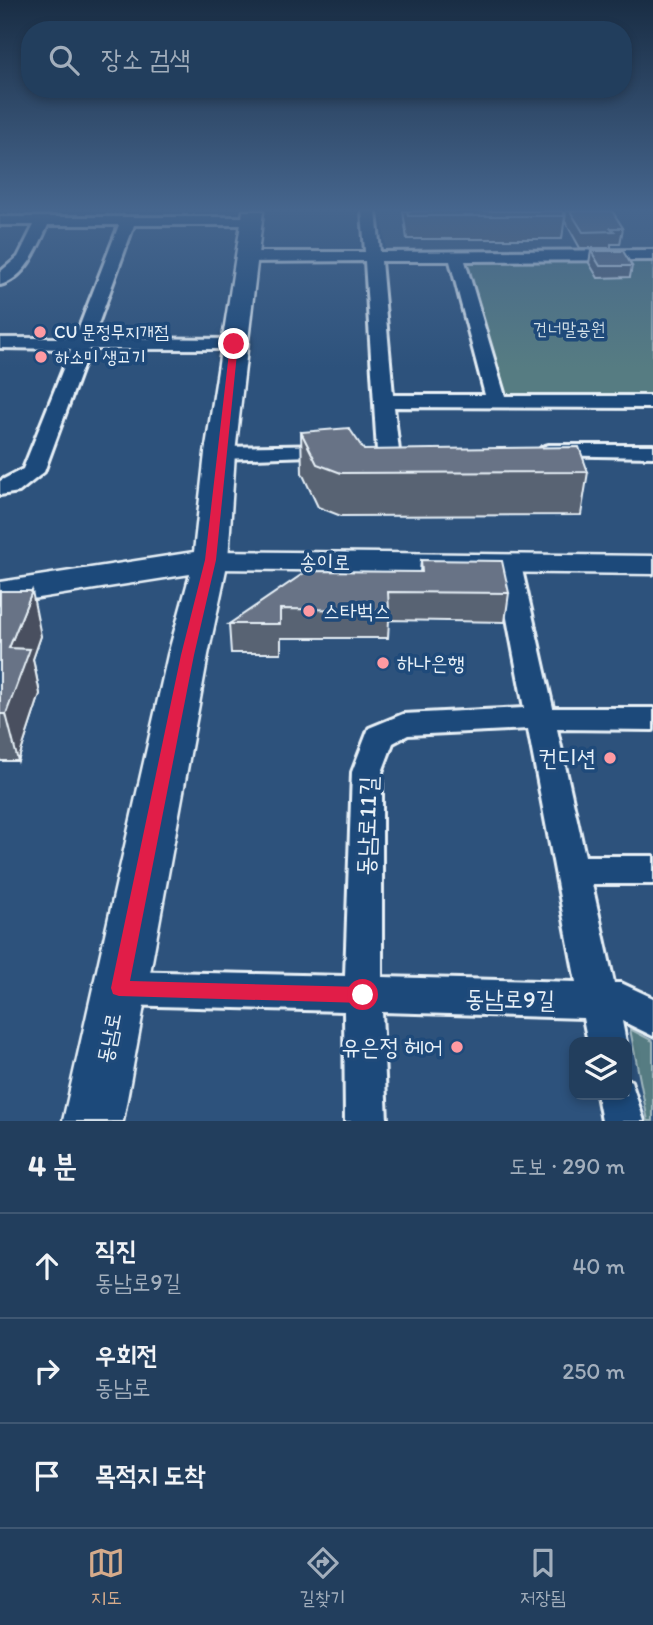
<!DOCTYPE html>
<html lang="ko">
<head>
<meta charset="utf-8">
<style>
  :root { --surface:#223e5d; --page:#2a4563; --text:#f1f3f6; --muted:#a2aebc; --line:#3f5772; --accent:#d6ab8b }
  body { margin:0; font-family:Itim,"Poor Story",sans-serif; background:var(--page); color:var(--text) }
  .controls { position:absolute; right:21px; bottom:21px; display:grid; overflow:hidden; border-radius:14px; box-shadow:0 4px 10px #0003 }
  .controls button { width:63px; height:63px; display:grid; place-items:center; padding:0; border:0; border-bottom:2px solid var(--line); background:var(--surface); color:var(--text); font:35px sans-serif }
  .stop { position:absolute; width:21px; height:21px; margin:-16px; border:5px solid #e11d48; border-radius:50%; background:#fff }
  .stop.end { background:#e11d48; border-color:#fff; box-shadow:0 2px 7px #0008 }
  .list { margin:0; padding:0; list-style:none }
  h2 { display:flex; justify-content:space-between; align-items:center; height:91px; margin:0; padding:0 28px; font-size:30px }
  h2 small { font-size:23px; font-weight:400; color:var(--muted) }
  .list li { display:grid; grid-template-columns:46px 1fr auto; gap:21px; align-items:center; box-sizing:border-box; height:105px; padding:0 28px; border-top:2px solid var(--line) }
  .list b { display:block; font-size:26px; white-space:nowrap }
  .list p { margin:0; font-size:23px; white-space:nowrap; color:var(--muted) }
  .list em { font-size:23px; font-style:normal; color:var(--muted) }
  .icon { flex:none; width:38px; height:38px; fill:none; stroke:currentColor; stroke-width:2; stroke-linecap:round; stroke-linejoin:round }
  .map { position:relative; flex:none; width:653px; height:1121px; overflow:hidden }
  .search { position:absolute; background:var(--surface); box-shadow:0 4px 10px #0003; left:21px; right:21px; top:21px; height:77px; display:flex; align-items:center; gap:18px; box-sizing:border-box; padding:0 24px; border-radius:28px; color:var(--muted); font-size:26px }
  .sheet { height:406px; background:var(--surface) }
  nav { display:flex; justify-content:space-around; align-items:center; box-sizing:border-box; height:98px; border-top:2px solid var(--line); background:var(--surface); font-size:19px; color:var(--muted) }
  nav a { display:grid; justify-items:center; gap:4px }
  nav .on { color:var(--accent) }
  .map>svg:first-child { display:block }
  .built { fill:#3e5c7f }
  .green { fill:#567c82; stroke:#9fb6bd; stroke-width:2 }
  .lines { fill:none; stroke-linecap:round; stroke-linejoin:round }
  .minor-casing { stroke:#e8f1f8; stroke-width:6 }
  .tertiary-casing { stroke:#e8f1f8; stroke-width:5 }
  .secondary-casing { stroke:#e8f1f8; stroke-width:5 }
  .minor { fill:#1f4a7a; fill-rule:evenodd }
  .tertiary { fill:#1f4a7a; fill-rule:evenodd }
  .secondary { fill:#1f4a7a; fill-rule:evenodd }
  .wall { fill:#596373; stroke:#e8f1f8; stroke-width:2 }
  .shaded-wall { fill:#48505e; stroke:#e8f1f8; stroke-width:2 }
  .building { fill:#677386; stroke:#e8f1f8; stroke-width:2 }
  .route { fill:#e11d48 }
  .poi-dot { fill:#ff9aa2; stroke:#1f4a7a; stroke-width:2.5 }
  .labels { text-anchor:middle; stroke-width:7; stroke-linejoin:round; paint-order:stroke }
  .far-park-label { font-size:18px; fill:#d2dfe6; stroke:#1f4a7a }
  .far-poi-label { font-size:18px; fill:#e8f1f8; stroke:#1f4a7a; text-anchor:start }
  .street-label { font-size:21px; fill:#e8f1f8; stroke:#1f4a7a }
  .poi-label { font-size:21px; fill:#e8f1f8; stroke:#1f4a7a; text-anchor:start }
  .near-poi-label { font-size:24px; fill:#e8f1f8; stroke:#1f4a7a; text-anchor:end }
  .near-street-label { font-size:24px; fill:#e8f1f8; stroke:#1f4a7a }
</style>
</head>
<body>
<div class="map">
<svg width="653" height="1121" viewBox="0 0 653 1121">
  <rect width="100%" height="100%" fill="#2d527c"/>
  <filter id="ink" filterUnits="userSpaceOnUse"><feTurbulence type="fractalNoise" baseFrequency=".0143" numOctaves="2"/><feDisplacementMap in="SourceGraphic" scale="14" xChannelSelector="R" yChannelSelector="G"/><feConvolveMatrix kernelMatrix="1 2 1 2 8 2 1 2 1" color-interpolation-filters="sRGB"/></filter>
  <g filter="url(#ink)">
    <polygon class="built" points="381,211 653,211 653,248 386,250"/>
    <g class="green">
      <polygon points="653,260 653,399 504,398 466,261"/>
      <polygon points="630,1029 653,1041 653,1121 648,1121"/>
    </g>
    <g class="lines">
      <defs>
        <g id="minor">
          <path d="M 362,211 L 376,211 L 380,252 L 653,250 L 653,260 L 465,261 L 505,396 L 653,396 L 653,408 L 394,407 L 399,451 L 395,455 L 381,455 L 377,451 L 365,261 L 245,262 L 237,257 L 245,252 L 365,252 ZM 381,261 L 450,261 L 485,395 L 393,395 Z"/>
          <path d="M 0,217 L 250,217 L 257,221 L 250,225 L 134,225 L 93,338 L 234,339 L 243,344 L 234,349 L 89,349 L 44,472 L 19,492 L 0,495 L 0,481 L 23,469 L 71,349 L 0,348 L 0,338 L 75,338 L 119,225 L 48,225 C 38,247 26,278 0,285 L 0,272 L 18,257 L 34,225 L 0,225 Z"/>
          <polygon points="334,445 341,447 345,451 341,455 220,459 212,458 209,453 212,448 220,447"/>
          <polygon points="549,445 653,445 653,457 542,455 538,451 542,447"/>
          <path d="M 509,558 L 518,560 L 521,565 L 553,708 L 653,708 L 653,730 L 557,729 L 585,856 L 653,856 L 653,884 L 592,884 L 614,983 L 621,983 L 653,998 L 653,1036 L 622,1021 L 626,1042 L 588,1042 L 583,1018 L 382,1012 L 387,1121 L 345,1121 L 344,1011 L 119,1005 L 106,1000 L 100,988 L 106,976 L 119,971 L 345,976 L 352,772 L 369,728 L 403,714 L 524,708 L 497,565 L 500,560 ZM 528,729 L 576,982 L 382,977 L 382,772 L 393,743 L 408,735 Z"/>
          <polygon points="627,1079 631,1081 644,1121 602,1121 597,1095 627,1095"/>
        </g>
        <polygon id="tertiary" points="211,551 653,556 653,574 211,569 200,566 196,560 200,554"/>
        <polygon id="secondary" points="243,211 263,211 235,453 228,560 208,655 123,1121 63,1121 168,655 190,574 0,604 0,582 194,552 205,453"/>
      </defs>
      <use href="#minor" class="minor-casing"/>
      <use href="#tertiary" class="tertiary-casing"/>
      <use href="#secondary" class="secondary-casing"/>
      <use href="#minor" class="minor"/>
      <use href="#tertiary" class="tertiary"/>
      <use href="#secondary" class="secondary"/>
    </g>
    <g class="wall">
      <polygon points="403,211 562,211 565,216 562,239 407,239"/>
      <polygon points="566,211 612,211 623,228 620,244 611,244 611,248 580,248 565,221"/>
      <polygon points="591,251 632,266 630,277 598,278 589,263"/>
      <polygon points="301,432 364,450 588,472 581,515 341,516 318,507 302,473"/>
      <polygon points="421,560 509,593 505,622 389,620 388,638 281,638 281,653 231,653 229,624 420,572"/>
      <polygon points="0,591 41,636 33,659 40,694 18,761 0,761"/>
    </g>
    <polygon class="shaded-wall" points="32,591 41,636 33,659 40,694 18,761 6,714 9,648"/>
    <g class="building">
      <polygon points="407,211 562,211 565,216 408,216"/>
      <polygon points="570,211 612,211 623,228 611,228 614,231 583,232"/>
      <polygon points="591,251 623,251 632,266 600,266"/>
      <polygon points="349,428 364,450 579,447 588,472 341,473 317,464 301,432"/>
      <polygon points="421,560 502,561 509,593 388,592 389,610 280,609 280,624 229,624 307,571 422,572"/>
      <polygon points="0,591 32,591 9,648 30,649 6,714 0,714"/>
    </g>
  </g>
  <linearGradient id="sky" x2="0" y2="1"><stop stop-color="#192d44"/><stop offset="0.57" stop-color="#46668e"/><stop offset="1" stop-color="#46668e" stop-opacity="0"/></linearGradient>
  <rect width="653" height="368" fill="url(#sky)"/>
  <polygon class="route" points="234,342 238,344 216,560 194,655 130,981 363,987 369,989 371,995 369,1001 363,1003 119,996 113,994 111,988 181,655 205,560 230,344"/>
  <g class="poi-dot">
    <circle cx="40" cy="332" r="7"/>
    <circle cx="41" cy="357" r="7"/>
    <circle cx="309" cy="611" r="7"/>
    <circle cx="383" cy="663" r="7"/>
    <circle cx="610" cy="758" r="7"/>
    <circle cx="457" cy="1047" r="7"/>
  </g>
  <g class="labels">
    <g class="far-park-label">
      <text x="569" y="335">건너말공원</text>
    </g>
    <g class="far-poi-label">
      <text x="54" y="338">CU 문정무지개점</text>
      <text x="55" y="363">하소미 생고기</text>
    </g>
    <g class="street-label">
      <text transform="translate(325 562) rotate(1)" y="7">송이로</text>
      <text transform="translate(109 1038) rotate(-79)" y="7">동남로</text>
    </g>
    <g class="poi-label">
      <text x="323" y="618">스타벅스</text>
      <text x="397" y="670">하나은행</text>
    </g>
    <g class="near-poi-label">
      <text x="596" y="766">컨디션</text>
      <text x="443" y="1055">유은정 헤어</text>
    </g>
    <g class="near-street-label">
      <text transform="translate(367 826) rotate(-88)" y="8">동남로11길</text>
      <text transform="translate(510 999) rotate(1)" y="8">동남로9길</text>
    </g>
  </g>
</svg>
<div class="controls">
<button><svg class="icon" aria-label="layers" viewBox="0 0 24 24"><path d="M12 4l9 5-9 5-9-5zM3 14l9 5 9-5"/></svg></button>
</div>
<div class="stop" style="left:363px;top:995px"></div>
<div class="stop end" style="left:234px;top:344px"></div>
<div class="search"><svg class="icon" aria-label="search" viewBox="0 0 24 24"><circle cx="10" cy="10" r="6"/><path d="M15 15l6 6"/></svg>장소 검색</div>
</div>
<section class="sheet">
<h2>4 분<small>도보 · 290 m</small></h2>
<ul class="list">
<li><svg class="icon" aria-label="ahead" viewBox="0 0 24 24"><path d="M12 20V5M6 11l6-6 6 6"/></svg><div><b>직진</b><p>동남로9길</p></div><em>40 m</em></li>
<li><svg class="icon" aria-label="right" viewBox="0 0 24 24"><path d="M7 20v-9h11M14 6l5 5-5 5"/></svg><div><b>우회전</b><p>동남로</p></div><em>250 m</em></li>
<li><svg class="icon" aria-label="arrive" viewBox="0 0 24 24"><path d="M6 21V4h12l-3 4 3 4H6"/></svg><div><b>목적지 도착</b></div></li>
</ul>
</section>
<nav>
<a class="on"><svg class="icon" aria-label="map" viewBox="0 0 24 24"><path d="M3 6l6-2 6 2 6-2v14l-6 2-6-2-6 2zM9 4v14M15 6v14"/></svg>지도</a>
<a><svg class="icon" aria-label="directions" viewBox="0 0 24 24"><path d="M12 3l9 9-9 9-9-9zM9 14v-3h6M13 9l2 2-2 2"/></svg>길찾기</a>
<a><svg class="icon" aria-label="saved" viewBox="0 0 24 24"><path d="M7 4h10v16l-5-4-5 4z"/></svg>저장됨</a>
</nav>
</body>
</html>
